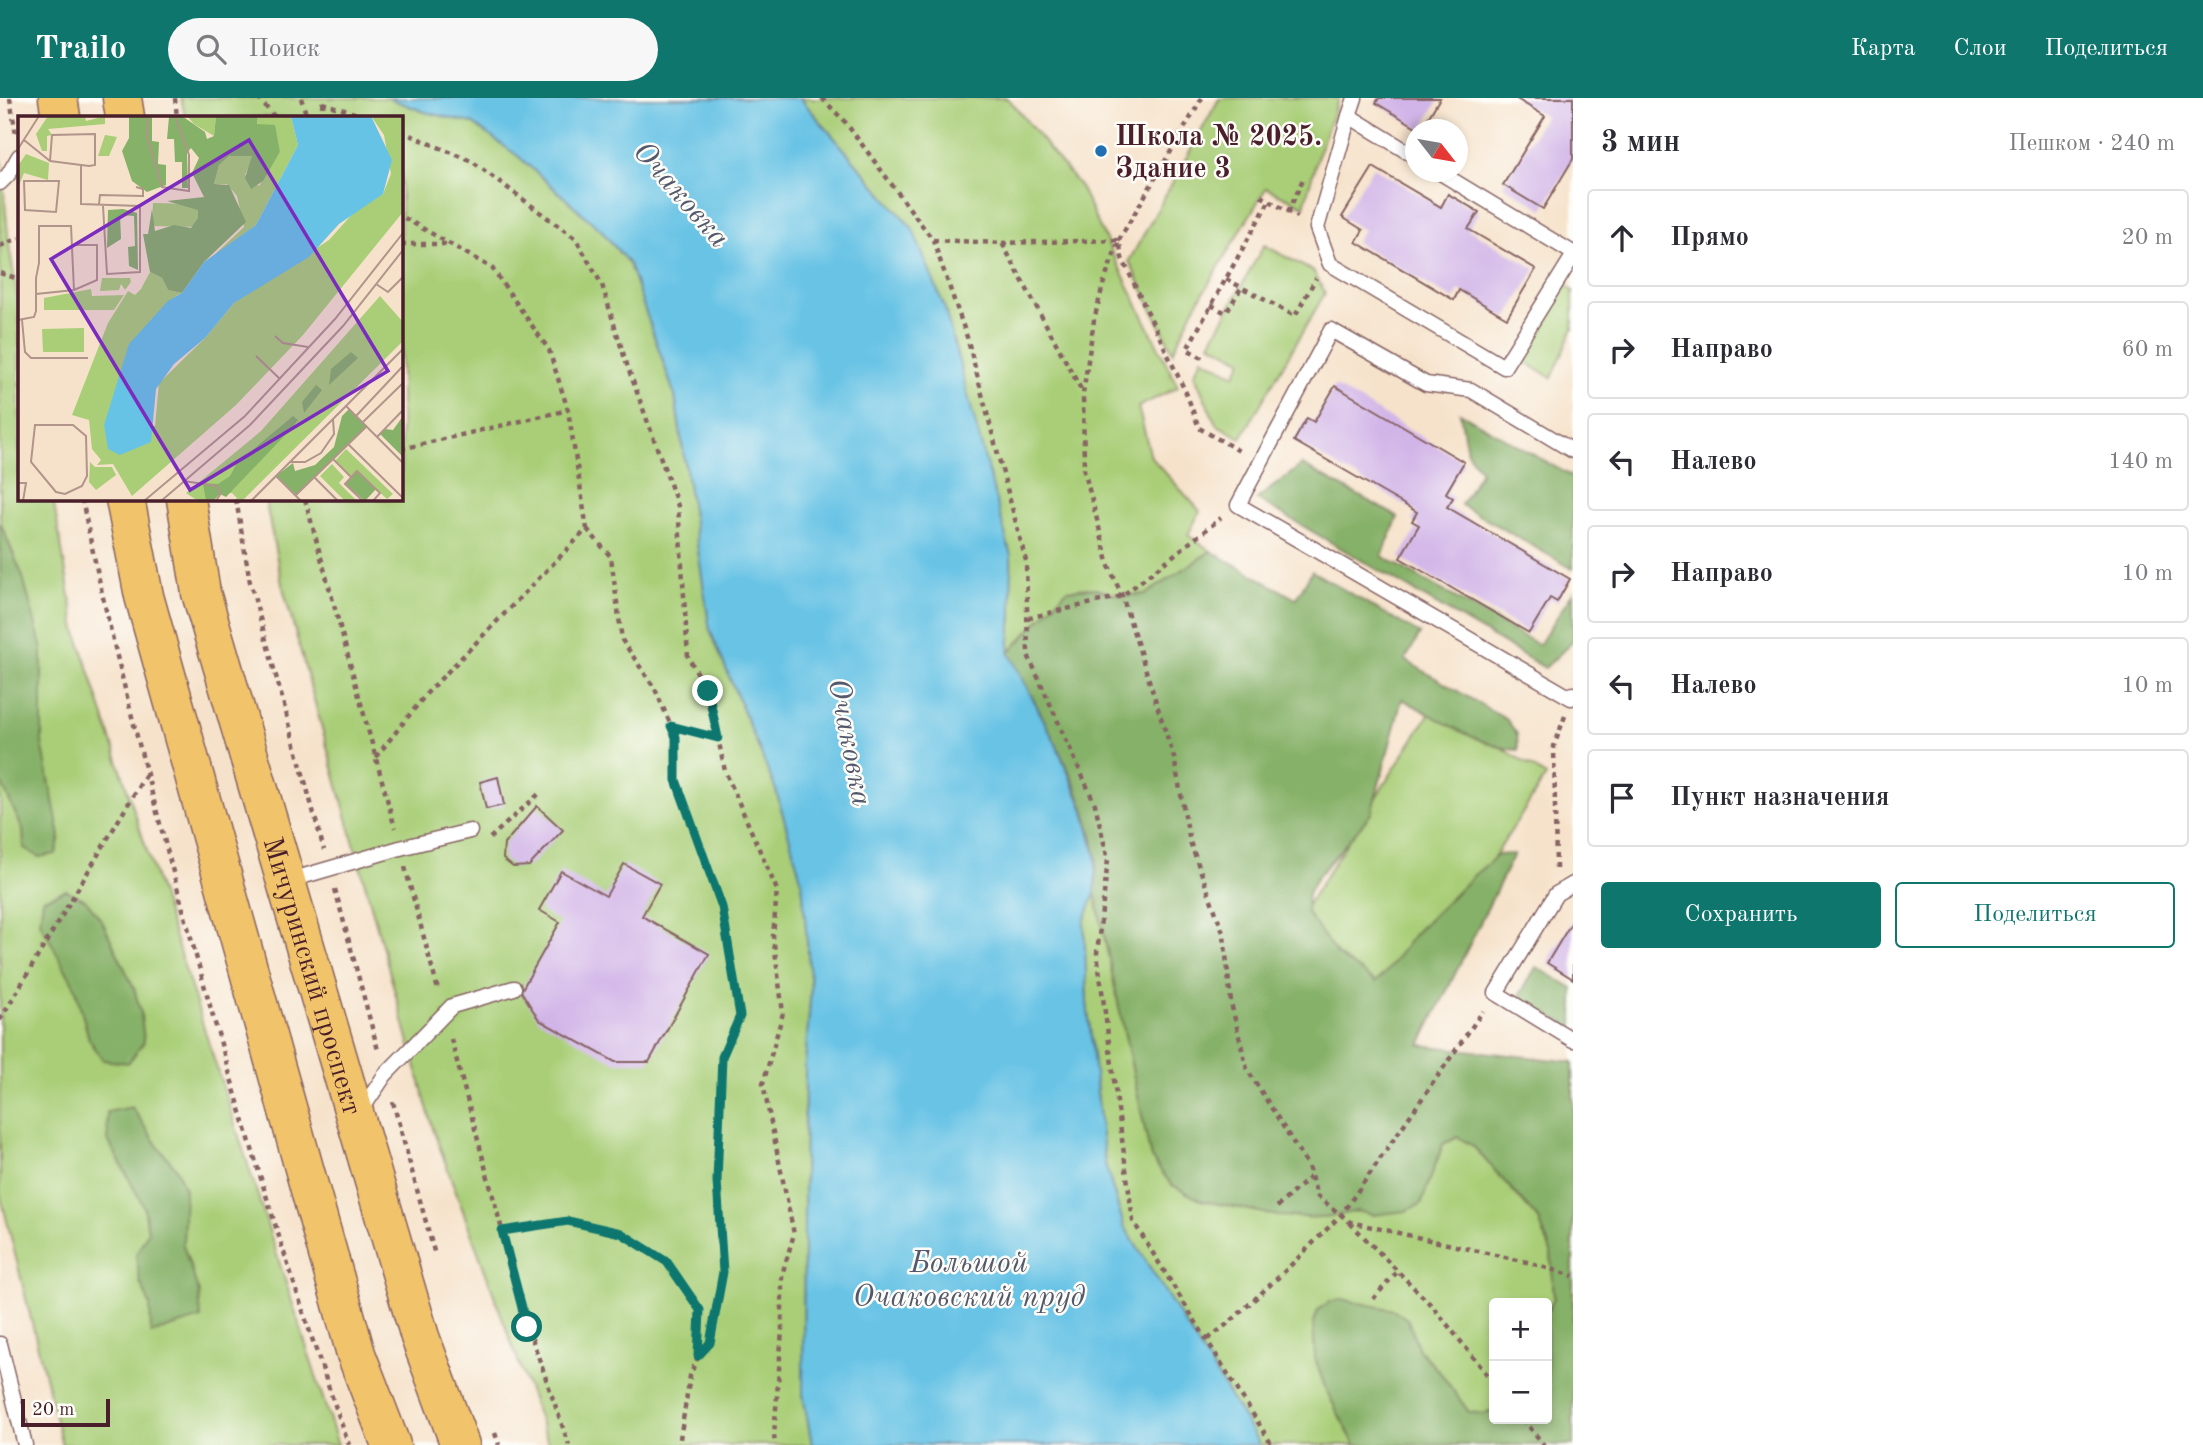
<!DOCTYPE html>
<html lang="ru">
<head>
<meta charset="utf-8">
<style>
  :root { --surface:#fff; --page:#f7f7f7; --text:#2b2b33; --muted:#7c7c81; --line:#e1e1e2; --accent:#0f766e }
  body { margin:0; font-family:"Old Standard TT",serif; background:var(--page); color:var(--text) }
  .controls { position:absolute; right:21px; bottom:21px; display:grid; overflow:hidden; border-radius:7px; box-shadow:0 4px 10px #0003 }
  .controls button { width:63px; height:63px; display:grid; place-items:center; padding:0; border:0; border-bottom:2px solid var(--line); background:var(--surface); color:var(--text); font:35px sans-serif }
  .compass { position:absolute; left:1405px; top:21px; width:63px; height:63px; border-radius:50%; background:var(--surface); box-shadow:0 4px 10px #0003; rotate:121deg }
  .scale { position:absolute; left:21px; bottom:18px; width:89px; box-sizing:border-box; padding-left:7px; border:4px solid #4a1f2b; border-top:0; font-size:19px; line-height:24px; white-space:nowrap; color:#4a1f2b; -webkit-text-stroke:5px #fdfcf7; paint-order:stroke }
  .stop { position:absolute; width:21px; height:21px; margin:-16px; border:5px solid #0f766e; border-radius:50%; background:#fff }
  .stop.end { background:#0f766e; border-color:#fff; box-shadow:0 2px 7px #0008 }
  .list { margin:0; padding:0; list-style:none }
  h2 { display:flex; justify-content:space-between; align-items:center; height:91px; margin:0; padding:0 28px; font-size:30px }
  h2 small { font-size:23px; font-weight:400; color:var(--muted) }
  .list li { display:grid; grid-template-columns:46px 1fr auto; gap:21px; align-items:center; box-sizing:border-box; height:98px; margin:0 14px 14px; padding:0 14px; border:2px solid var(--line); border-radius:7px }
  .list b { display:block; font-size:26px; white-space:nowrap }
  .list em { font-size:23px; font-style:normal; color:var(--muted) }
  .actions { display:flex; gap:14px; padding:21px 28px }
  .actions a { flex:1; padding:16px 0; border:2px solid var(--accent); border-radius:7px; text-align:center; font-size:24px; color:var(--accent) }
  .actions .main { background:var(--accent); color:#fff }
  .icon { flex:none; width:38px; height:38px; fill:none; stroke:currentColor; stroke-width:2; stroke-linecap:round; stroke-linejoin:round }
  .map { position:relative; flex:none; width:1573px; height:1347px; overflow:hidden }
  header { display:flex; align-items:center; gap:42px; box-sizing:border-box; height:98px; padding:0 35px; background:var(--accent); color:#fff }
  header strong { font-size:33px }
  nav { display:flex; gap:38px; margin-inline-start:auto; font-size:24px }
  .search { width:490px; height:63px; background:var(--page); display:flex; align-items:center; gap:18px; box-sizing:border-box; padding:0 24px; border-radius:38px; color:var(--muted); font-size:26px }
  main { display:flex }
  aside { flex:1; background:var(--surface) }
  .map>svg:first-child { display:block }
  .green { fill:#a9ce77; stroke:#7a7651; stroke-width:2 }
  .forest { fill:#86b168; stroke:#68684a; stroke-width:2 }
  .water { fill:#67c3e5; stroke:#587188; stroke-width:2 }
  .building { fill:#d2b5e8 }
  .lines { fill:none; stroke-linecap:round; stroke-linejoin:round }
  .lane-casing { stroke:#866363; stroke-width:17 }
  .primary-casing { stroke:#866363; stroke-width:41 }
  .path { stroke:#866363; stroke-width:4.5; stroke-dasharray:5 5; stroke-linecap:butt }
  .lane { stroke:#fff; stroke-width:14 }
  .primary { stroke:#f1c36a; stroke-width:38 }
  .route { stroke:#0f766e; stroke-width:9 }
  .poi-dot { fill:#1f6fb2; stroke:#fdfcf7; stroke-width:2.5 }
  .labels { text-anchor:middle; stroke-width:5; stroke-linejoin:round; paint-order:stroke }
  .poi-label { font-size:28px; font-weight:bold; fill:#4a1f2b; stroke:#fdfcf7; text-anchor:start }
  .street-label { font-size:28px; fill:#4a1f2b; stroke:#fdfcf7 }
  .water-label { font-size:30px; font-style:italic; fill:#54586c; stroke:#fdfcf7 }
  .inset-road { fill:none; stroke:#b1948a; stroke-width:2 }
  .view { fill:#7b2cbf; fill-opacity:0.15; stroke:#7b2cbf; stroke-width:3.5 }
  .inset-edge { fill:none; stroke:#4a1f2b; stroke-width:3.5 }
</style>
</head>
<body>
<header>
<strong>Trailo</strong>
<div class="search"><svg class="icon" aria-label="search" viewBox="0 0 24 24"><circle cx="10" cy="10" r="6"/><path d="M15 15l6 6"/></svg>Поиск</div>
<nav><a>Карта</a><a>Слои</a><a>Поделиться</a></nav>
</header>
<main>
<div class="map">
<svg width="1573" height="1347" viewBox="0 0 1573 1347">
  <rect width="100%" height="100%" fill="#fdfcf7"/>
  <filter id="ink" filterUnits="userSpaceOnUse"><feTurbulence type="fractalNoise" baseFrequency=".0143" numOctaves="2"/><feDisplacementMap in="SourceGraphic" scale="14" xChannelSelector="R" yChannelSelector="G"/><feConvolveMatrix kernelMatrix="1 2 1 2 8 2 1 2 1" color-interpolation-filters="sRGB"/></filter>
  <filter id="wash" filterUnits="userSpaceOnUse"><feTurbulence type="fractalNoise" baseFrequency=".00686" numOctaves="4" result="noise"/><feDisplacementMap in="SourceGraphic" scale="28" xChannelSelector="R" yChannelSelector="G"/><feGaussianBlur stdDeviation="1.57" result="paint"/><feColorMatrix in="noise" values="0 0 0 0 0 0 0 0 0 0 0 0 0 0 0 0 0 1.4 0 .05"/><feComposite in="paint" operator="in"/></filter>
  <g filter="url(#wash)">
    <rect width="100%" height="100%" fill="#f6e2ca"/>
    <g class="green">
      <polygon points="181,0 388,0 425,14 472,25 518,58 602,133 629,166 675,298 710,532 776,692 802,783 811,891 805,967 803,1296 812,1347 549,1347 433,1031 282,486 265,401 401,401 401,19 185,19"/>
      <polygon points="800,0 1008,0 1080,89 1178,289 1138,309 1151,359 1200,413 1188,437 1211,453 1146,496 1122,498 1092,490 1067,492 1009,555 1012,516 1011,458 912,130"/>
      <polygon points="1229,0 1339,0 1319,53 1304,108 1266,90 1193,212 1173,254 1129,163 1219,1"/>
      <polygon points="0,52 9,147 19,207 19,401 53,401 76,532 338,1347 62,1347 0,1095"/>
      <polygon points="1264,147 1314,174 1325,195 1241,340 1216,326 1194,276 1202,260 1235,277 1242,262 1210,245"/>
      <polygon points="1564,186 1573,192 1573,230 1552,280 1517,259"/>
      <polygon points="1435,607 1546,678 1403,902 1292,831"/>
      <path d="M 1095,795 L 1151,1060 L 1172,1087 L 1325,1120 L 1357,1113 L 1373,1117 L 1421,1106 L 1443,1046 L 1458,1039 L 1473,1048 L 1539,1122 L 1551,1154 L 1554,1200 L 1547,1215 L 1547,1205 L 1494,1205 L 1494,1311 L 1484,1316 L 1469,1314 L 1441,1276 L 1419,1252 L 1408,1222 L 1318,1212 C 1303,1261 1333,1305 1355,1347 L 1260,1347 L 1124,1128 L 1105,1066 L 1087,904 L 1084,824 Z"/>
    </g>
    <g class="forest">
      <polygon points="1460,315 1573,379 1573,471 1461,407 1481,373 1467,354"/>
      <polygon points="1302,367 1398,419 1382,458 1539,547 1573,494 1573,543 1545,570 1257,401"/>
      <polygon points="0,424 23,479 42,551 42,645 60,738 56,756 39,759 24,750 23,732 0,682"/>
      <path d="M 1211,453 L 1296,501 L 1312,473 L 1420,536 L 1405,562 L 1507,622 L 1517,636 L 1518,652 C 1481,650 1435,618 1402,601 L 1371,716 L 1317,779 L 1308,795 L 1306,813 L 1337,857 L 1376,884 L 1386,874 L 1415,835 L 1473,778 L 1498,757 L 1514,756 L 1420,947 L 1573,964 L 1573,1347 L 1355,1347 L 1326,1292 L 1315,1260 L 1313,1227 L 1318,1212 L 1330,1203 L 1346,1202 L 1394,1212 L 1408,1222 L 1419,1252 L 1441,1276 L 1469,1314 L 1484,1316 L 1494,1311 L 1494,1321 L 1547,1321 L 1547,1215 L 1554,1200 L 1551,1154 L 1539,1122 L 1473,1048 L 1458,1039 L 1443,1046 L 1421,1106 L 1406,1113 L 1373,1117 L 1357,1113 L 1325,1120 L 1278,1118 L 1200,1102 L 1172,1087 L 1151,1060 L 1095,795 C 1095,783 1098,769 1096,757 C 1087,694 1038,612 1009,555 L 1067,492 L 1092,490 L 1122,498 L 1146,496 Z"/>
      <polygon points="66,792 86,802 102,823 134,890 141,915 144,944 128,965 103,962 89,941 75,889 40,824 43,801"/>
      <polygon points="1536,869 1573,890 1573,930 1518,900"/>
      <polygon points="132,1009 159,1050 176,1070 185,1092 183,1147 199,1195 201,1220 151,1236 150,1207 140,1184 136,1157 148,1134 144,1109 108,1042 107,1014"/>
    </g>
    <polygon class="water" points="388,0 800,0 912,130 944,208 1011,458 1012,516 1009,555 1056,646 1083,710 1096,758 1095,795 1084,824 1087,904 1105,1066 1124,1128 1260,1347 812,1347 803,1296 805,967 811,891 802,784 776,692 710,532 675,298 629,166 602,133 518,58 472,25 425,14"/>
    <g id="blocks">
      <g class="building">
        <polygon points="1379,0 1440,0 1421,32 1376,5"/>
        <polygon points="1515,0 1573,0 1573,61 1543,111 1503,87 1545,18"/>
        <polygon points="1373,69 1441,109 1448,96 1479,114 1468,131 1536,171 1507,220 1459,192 1454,202 1356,144 1363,132 1342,119"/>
        <polygon points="1335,288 1464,364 1446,395 1453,400 1447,409 1570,481 1557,504 1550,500 1529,535 1400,460 1419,427 1412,423 1417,414 1294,343 1307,320 1314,324"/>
        <polygon points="498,679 504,707 486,711 480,684"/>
        <polygon points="537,708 563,732 529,768 513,769 503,761 504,746"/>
        <polygon points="624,766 660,786 642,818 709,856 649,964 615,964 539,922 521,893 560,824 539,812 561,773 606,798"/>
        <polygon points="1573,822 1573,881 1547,865"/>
      </g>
    </g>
  </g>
  <g filter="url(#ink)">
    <use href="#blocks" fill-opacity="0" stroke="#866363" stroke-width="2"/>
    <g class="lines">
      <defs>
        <g id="lane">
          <polyline points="1355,0 1349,18 1416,59"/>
          <polyline points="1349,18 1317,130 1330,166 1504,269 1573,158"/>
          <polyline points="1439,74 1573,155"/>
          <polyline points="0,85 8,77 19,58"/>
          <polyline points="1573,353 1471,292 1426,286 1331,232 1238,407 1571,600 1573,596"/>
          <polyline points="287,783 400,750 470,733"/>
          <polyline points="1573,786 1556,796 1496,895 1573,942"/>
          <polyline points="360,1014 385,977 452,908 514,890"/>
          <polyline points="0,1246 25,1347"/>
        </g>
        <g id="primary">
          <polyline points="58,0 61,19"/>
          <polyline points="122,0 125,19"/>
          <polyline points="125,401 144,498 356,1256 391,1347"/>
          <path id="s1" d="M 186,401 L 201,495 L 420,1239 L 460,1347"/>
        </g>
      </defs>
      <use href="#lane" class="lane-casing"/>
      <use href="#primary" class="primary-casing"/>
      <g class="path">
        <polyline points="10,0 16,37"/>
        <polyline points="175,0 177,19"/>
        <polyline points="258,0 275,19"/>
        <polyline points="301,0 307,19"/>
        <polyline points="822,0 846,25 933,142 967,239 1026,463 1028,557 1095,706 1108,762 1097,855 1133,1123 1272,1347"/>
        <polyline points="1202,0 1119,142 1122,160 1187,297 1199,330 1241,354"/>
        <polyline points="322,5 367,19"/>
        <polyline points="321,19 323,0"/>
        <polyline points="401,33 473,64 576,141 602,187 625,261 678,408 688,559 708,593 725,673 777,792 773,838 783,915 763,986 794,1136 782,1177 782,1232 774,1337 775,1347"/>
        <polyline points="1261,98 1298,119"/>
        <polyline points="1288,114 1304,79"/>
        <polyline points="933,142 1002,145 1083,295"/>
        <polyline points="1002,145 1119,142 1103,187 1094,222 1083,296 1084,372 1109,468 1122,498 1174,660 1190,744 1224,837 1231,905 1247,971 1308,1068 1317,1098 1350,1124 1531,1165 1573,1178"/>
        <polyline points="401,146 449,146"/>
        <polyline points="0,148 19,140"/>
        <polyline points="0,175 19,181"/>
        <polyline points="1226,181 1295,218 1316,180"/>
        <polyline points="1211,207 1226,215 1241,190"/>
        <polyline points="1202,260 1187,251 1269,103"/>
        <polyline points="401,351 568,312"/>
        <path d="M 82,401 C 110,542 148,682 186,822 C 235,999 287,1174 349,1347"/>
        <polyline points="236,401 250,484 324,752"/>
        <polyline points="305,401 395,730"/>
        <polyline points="587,431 611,459 622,542 655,591 676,639 676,682 722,809 740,918 722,959 717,1083 723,1174 710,1245 698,1258"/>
        <polyline points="1028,520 1122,498 1221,420"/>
        <polyline points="671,628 718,640"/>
        <polyline points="376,659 427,595 587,431 568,312 549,252 492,170 401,118"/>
        <polyline points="490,740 541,694"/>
        <polyline points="405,769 438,892"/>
        <polyline points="1556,771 1554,648 1565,618"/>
        <polyline points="335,791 378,952"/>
        <polyline points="0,922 146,676"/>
        <polyline points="451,941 528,1229 569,1347"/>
        <polyline points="393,1004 435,1157"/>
        <polyline points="1277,1109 1311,1078"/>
        <polyline points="1350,1125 1434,1210 1494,1285"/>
        <polyline points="502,1133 568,1123 621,1135 667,1164 700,1212 698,1258 690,1278 679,1347"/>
        <polyline points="1373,1201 1398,1173"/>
        <polyline points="1208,1241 1231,1223 1283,1175 1341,1117 1483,913"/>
        <polyline points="1523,1321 1544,1347"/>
        <polyline points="495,1335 499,1347"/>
      </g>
      <use href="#lane" class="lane"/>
      <use href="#primary" class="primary"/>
    </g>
  </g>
  <g class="lines" filter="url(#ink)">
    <polyline class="route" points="527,1229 502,1133 568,1123 621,1135 667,1164 700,1212 698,1258 710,1245 723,1174 717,1083 722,959 740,918 722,809 676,682 676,639 671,628 718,640 708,593"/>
  </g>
  <circle class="poi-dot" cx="1101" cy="53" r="7"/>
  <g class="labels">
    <g class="poi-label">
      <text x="1115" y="47">Школа № 2025.<tspan x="1115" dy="32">Здание 3</tspan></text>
    </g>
    <g class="street-label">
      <text dy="10" stroke="none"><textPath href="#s1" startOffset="494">Мичуринский проспект</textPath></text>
    </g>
    <g class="water-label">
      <text transform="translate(682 96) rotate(49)" y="10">Очаковка</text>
      <text transform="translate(851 644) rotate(79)" y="10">Очаковка</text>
      <text x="969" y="1174">Большой<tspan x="969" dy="34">Очаковский пруд</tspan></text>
    </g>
  </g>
  <g transform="translate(18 18)">
    <rect width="385" height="385" fill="#f6e2ca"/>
    <path d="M 30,0 L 67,0 L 68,5 L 87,0 L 87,8 L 30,13 L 34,19 L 29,20 L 29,35 L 24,35 L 18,18 ZM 169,0 L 198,0 L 196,20 L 176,8 ZM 273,0 L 280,29 L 238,109 L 192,143 L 226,111 L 219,80 L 209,68 L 196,68 L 201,49 L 211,40 L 232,38 L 235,42 L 227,59 L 241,70 L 262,36 L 252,11 L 239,9 L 240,1 ZM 353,0 L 385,0 L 385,96 L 285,219 L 218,289 L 114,380 L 95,348 L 79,349 L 83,344 L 74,333 L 71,304 L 54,299 L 90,207 L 110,175 L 117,179 L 123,173 L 132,156 L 144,162 L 150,174 L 164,177 L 158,180 L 86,309 L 137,310 L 141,267 L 187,222 L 216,187 L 311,124 L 338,94 L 365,78 L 373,58 L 366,19 ZM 87,19 L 99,21 L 91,40 L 80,40 ZM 8,38 L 31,47 L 30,64 L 6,57 L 0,72 L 0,50 ZM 135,87 L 181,88 L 180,111 L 134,110 ZM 84,162 L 112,162 L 113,166 L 107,174 L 103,168 L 101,174 L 82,175 ZM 73,173 L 74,180 L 106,179 L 96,194 L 26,194 L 26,182 ZM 362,180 L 385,206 L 385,225 L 224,385 L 216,385 L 219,382 L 214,377 L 201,378 L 195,385 L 180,385 L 168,377 L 243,315 ZM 66,212 L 66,236 L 25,236 L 24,213 ZM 328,333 L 375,378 L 369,383 L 339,355 L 333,361 L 317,345 ZM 72,346 L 77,351 L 94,351 L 98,359 L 78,374 L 71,366 ZM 314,348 L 326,361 L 321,367 L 339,385 L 327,385 L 302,360 Z" fill="#a9ce77"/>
    <path d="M 111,0 L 134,0 L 134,25 L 141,26 L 140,48 L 148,49 L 148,69 L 129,76 L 114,65 L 104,35 L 111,22 ZM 164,0 L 187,16 L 189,23 L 196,20 L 198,0 L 251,0 L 240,1 L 239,8 L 257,9 L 262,36 L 245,65 L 233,73 L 227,62 L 234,40 L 211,40 L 201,49 L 196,68 L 211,69 L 228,106 L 186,146 L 164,177 L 150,174 L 144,162 L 132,156 L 125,118 L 130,118 L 134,93 L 137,115 L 156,109 L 173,112 L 180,102 L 180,94 L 149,85 L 186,81 L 174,57 L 181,42 L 173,32 L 169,37 L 170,72 L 164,72 L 164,46 L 157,46 L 156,23 L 149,23 L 151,1 ZM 105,93 L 119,97 L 120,154 L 111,150 L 110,131 L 117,130 L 116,100 L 102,99 L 103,123 L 89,132 L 90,94 ZM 333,236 L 340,242 L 311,269 L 313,253 ZM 298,269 L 304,274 L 286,297 L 284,286 ZM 331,293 L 349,310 L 278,379 L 258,360 L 275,347 L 277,355 L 297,349 L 316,331 L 324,300 ZM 275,300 L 280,304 L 270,316 L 208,381 L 202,378 L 195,385 L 188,385 L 185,367 L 200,368 L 212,360 L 219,347 ZM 385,300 L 385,341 L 362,318 L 367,313 L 375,314 ZM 339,355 L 358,373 L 347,385 L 327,368 Z" fill="#86b168"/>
    <path d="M 273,0 L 353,0 L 374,44 L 365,78 L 321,108 L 291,141 L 216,187 L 187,222 L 156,248 L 138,273 L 133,326 L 102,339 L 90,333 L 86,309 L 111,228 L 150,185 L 164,177 L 186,146 L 238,109 L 280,29 Z" fill="#67c3e5"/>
    <path class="inset-road" d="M 130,0 L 129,21 L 144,71 L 171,75 L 171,39 L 157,0M 6,24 L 32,45 L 71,50 L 77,49 L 77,18 L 34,19 L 32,45M 0,33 L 21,0M 63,50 L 63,88 L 122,90 L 122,156 L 89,158 L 85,90M 6,65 L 41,65 L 38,96 L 7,94 ZM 81,88 L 82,79 L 125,80 L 125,73 L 118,71M 358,168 L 370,176 L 385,161M 56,174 L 79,164 L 79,129 L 56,129M 0,204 L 16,201 L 18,195 L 18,162 L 21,147 L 21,110 L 53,110 L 56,174 L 18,178M 4,204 L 7,236 L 13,242 L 70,242M 257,220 L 265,227 L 290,231M 238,240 L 262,263M 328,290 L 385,347M 338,300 L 385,250M 345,306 L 385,267M 17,309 L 55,309 L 68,320 L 69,360 L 64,370 L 47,378 L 38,376 L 13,346 ZM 359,321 L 385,294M 330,328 L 385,382M 315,343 L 333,361M 272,346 L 287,346 L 303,337 L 316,318 L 315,303M 258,360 L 283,385M 296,361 L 320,385M 166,365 L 198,370 L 203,377 L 198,385M 0,367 L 8,367 L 5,385M 278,379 L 349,310M 126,385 L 227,300 L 317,203 L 385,117M 143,385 L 232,309 L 325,210 L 385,134M 233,385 L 385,233M 345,385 L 327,368 L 339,355 L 362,377 L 355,385"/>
    <path class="view" d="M 231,24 L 370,255 L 172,374 L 33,143 Z"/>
    <rect width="385" height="385" class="inset-edge"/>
  </g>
</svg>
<div class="controls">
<button>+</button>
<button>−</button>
</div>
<svg class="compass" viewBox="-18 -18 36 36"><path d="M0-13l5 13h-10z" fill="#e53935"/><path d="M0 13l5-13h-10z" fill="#7c7c81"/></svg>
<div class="scale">20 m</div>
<div class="stop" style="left:527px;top:1229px"></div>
<div class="stop end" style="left:708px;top:593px"></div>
</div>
<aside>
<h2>3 мин<small>Пешком · 240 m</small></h2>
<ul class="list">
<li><svg class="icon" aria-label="ahead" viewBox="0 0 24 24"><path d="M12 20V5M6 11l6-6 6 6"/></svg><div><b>Прямо</b></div><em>20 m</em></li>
<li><svg class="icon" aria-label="right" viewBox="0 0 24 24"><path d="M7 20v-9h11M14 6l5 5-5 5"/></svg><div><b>Направо</b></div><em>60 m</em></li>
<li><svg class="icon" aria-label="left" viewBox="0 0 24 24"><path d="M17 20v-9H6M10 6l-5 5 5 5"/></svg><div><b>Налево</b></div><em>140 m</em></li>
<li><svg class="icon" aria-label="right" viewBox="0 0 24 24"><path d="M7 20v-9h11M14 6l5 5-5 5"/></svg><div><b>Направо</b></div><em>10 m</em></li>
<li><svg class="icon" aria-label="left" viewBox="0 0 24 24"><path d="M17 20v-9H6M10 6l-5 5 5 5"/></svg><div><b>Налево</b></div><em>10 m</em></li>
<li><svg class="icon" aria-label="arrive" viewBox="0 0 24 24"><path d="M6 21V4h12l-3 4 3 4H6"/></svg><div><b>Пункт назначения</b></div></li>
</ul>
<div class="actions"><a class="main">Сохранить</a><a>Поделиться</a></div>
</aside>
</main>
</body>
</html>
